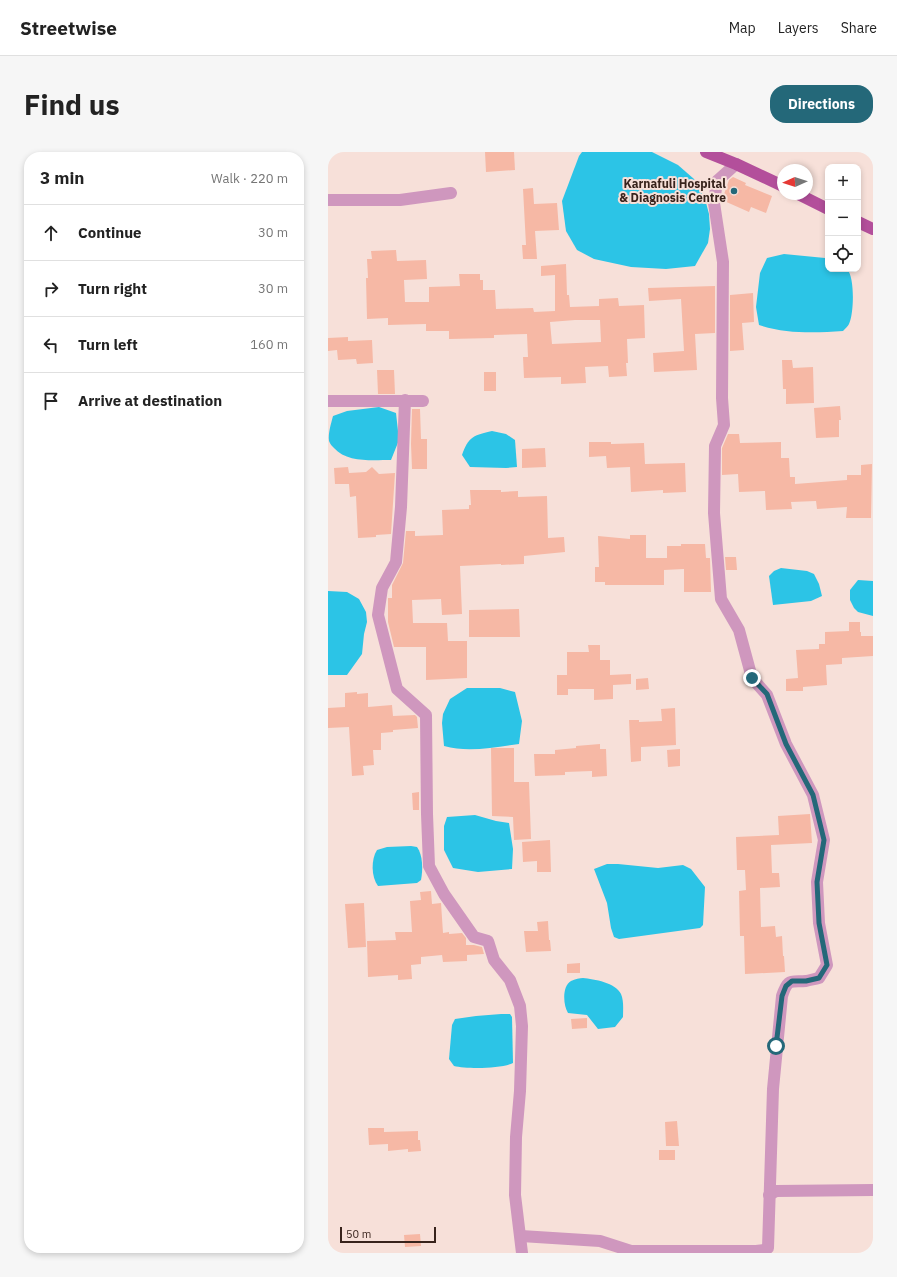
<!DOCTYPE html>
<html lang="en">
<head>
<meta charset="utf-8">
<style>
  :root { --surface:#fff; --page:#f6f6f6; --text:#222; --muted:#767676; --line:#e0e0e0; --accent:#246879 }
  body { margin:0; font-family:"IBM Plex Sans",sans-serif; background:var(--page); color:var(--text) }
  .controls { position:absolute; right:12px; top:12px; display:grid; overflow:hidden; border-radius:8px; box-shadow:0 2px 6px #0003 }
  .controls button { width:36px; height:36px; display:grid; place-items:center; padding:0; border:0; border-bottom:1px solid var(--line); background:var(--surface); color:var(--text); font:20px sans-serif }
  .compass { position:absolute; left:449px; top:12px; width:36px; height:36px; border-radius:50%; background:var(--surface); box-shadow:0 2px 6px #0003; rotate:267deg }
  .scale { position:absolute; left:12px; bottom:10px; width:96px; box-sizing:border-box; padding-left:4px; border:2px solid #38231c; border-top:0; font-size:11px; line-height:14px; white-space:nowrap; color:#38231c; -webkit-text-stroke:3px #f7e0d9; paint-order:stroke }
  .stop { position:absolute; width:12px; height:12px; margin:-9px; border:3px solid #246879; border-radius:50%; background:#fff }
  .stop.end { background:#246879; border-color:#fff; box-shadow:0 1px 4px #0008 }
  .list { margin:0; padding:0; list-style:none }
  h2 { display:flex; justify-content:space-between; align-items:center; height:52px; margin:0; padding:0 16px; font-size:17px }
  h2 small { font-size:13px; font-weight:400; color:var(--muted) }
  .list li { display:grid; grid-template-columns:26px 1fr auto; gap:12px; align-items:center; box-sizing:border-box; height:56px; padding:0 16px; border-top:1px solid var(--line) }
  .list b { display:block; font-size:15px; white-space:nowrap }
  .list em { font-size:13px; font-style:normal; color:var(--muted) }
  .icon { flex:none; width:22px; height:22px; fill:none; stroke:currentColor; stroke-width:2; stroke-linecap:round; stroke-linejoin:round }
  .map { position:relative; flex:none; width:545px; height:1101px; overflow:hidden; border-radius:16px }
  header { display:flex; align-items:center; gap:24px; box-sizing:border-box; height:56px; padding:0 20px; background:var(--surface); border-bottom:1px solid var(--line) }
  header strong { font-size:19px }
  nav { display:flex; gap:22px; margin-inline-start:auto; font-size:14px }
  .intro { display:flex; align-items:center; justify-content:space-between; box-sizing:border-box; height:96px; padding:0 24px }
  h1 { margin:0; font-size:28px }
  .button { padding:10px 18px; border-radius:16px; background:var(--accent); color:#fff; font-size:14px; font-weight:700 }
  main { display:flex; gap:24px; padding:0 24px }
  aside { flex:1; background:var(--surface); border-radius:16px; box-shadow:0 2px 6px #0003 }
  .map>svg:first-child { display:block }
  .water { fill:#2cc4e6 }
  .building { fill:#f6b8a5; fill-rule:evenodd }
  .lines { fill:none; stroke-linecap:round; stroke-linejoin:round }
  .minor { stroke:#cf97be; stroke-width:12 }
  .major { stroke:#b34f9b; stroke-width:12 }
  .route { stroke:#246879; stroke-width:5 }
  .poi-dot { fill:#246879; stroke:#f7e0d9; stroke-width:1.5 }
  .labels { text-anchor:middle; stroke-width:4; stroke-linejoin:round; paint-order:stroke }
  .poi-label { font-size:12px; font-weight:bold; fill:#38231c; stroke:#f7e0d9; text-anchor:end }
</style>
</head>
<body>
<header>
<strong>Streetwise</strong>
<nav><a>Map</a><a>Layers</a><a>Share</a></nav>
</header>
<div class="intro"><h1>Find us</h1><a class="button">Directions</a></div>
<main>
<aside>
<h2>3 min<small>Walk · 220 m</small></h2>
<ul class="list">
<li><svg class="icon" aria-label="ahead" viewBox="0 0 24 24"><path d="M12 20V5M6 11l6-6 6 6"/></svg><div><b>Continue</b></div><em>30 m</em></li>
<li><svg class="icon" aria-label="right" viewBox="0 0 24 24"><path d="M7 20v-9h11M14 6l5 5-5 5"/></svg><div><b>Turn right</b></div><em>30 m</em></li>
<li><svg class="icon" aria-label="left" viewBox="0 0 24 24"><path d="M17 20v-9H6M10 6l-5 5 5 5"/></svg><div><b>Turn left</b></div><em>160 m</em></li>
<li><svg class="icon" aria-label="arrive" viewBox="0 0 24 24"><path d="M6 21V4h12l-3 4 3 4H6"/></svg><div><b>Arrive at destination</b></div></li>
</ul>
</aside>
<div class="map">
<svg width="545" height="1101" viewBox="0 0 545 1101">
  <rect width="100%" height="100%" fill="#f7e0d9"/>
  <g class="water">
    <polygon points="254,0 324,0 350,13 366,27 377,47 381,62 382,77 380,91 367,114 338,117 303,115 266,107 249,98 238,79 234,49 251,4"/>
    <path d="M 456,102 L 497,106 L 500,107 L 500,117 L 519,117 C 527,125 526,162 521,172 C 520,174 517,177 515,179 C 487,181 458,182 431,173 L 428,155 L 432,121 L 439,106 Z"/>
    <path d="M 51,255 L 68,261 L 71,288 L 63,308 C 45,308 19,311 6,296 C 4,294 2,292 1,289 C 0,281 3,272 5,264 L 19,259 Z"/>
    <path d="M 164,279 L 178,282 L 187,288 L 189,315 L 178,316 L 142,315 L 134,303 C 140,285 146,283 164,279 Z"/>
    <polygon points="453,416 479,419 486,422 491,432 494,444 483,449 445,453 441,424 446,419"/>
    <polygon points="530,428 545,429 545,464 530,460 526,456 522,448 522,438"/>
    <polygon points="0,439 19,440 31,447 38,460 39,470 36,482 34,502 19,523 0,523"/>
    <path d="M 139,536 L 172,536 L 187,540 L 194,569 L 191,592 C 166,595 141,601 116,594 L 114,571 L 115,562 L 122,547 Z"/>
    <polygon points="147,663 168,669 181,671 185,697 184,717 150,720 125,716 116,698 116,674 119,665"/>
    <path d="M 83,694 L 89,695 C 95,703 95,718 93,728 L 89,731 L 50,734 C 43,725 43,707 49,698 L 59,695 Z"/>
    <polygon points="279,712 290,712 330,716 355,713 363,717 377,735 375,773 372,776 291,787 286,785 283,776 279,751 266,717"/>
    <path d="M 255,826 C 266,827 288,831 293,842 C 296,849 295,858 295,865 L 287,875 L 270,877 L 259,863 L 240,861 C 235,853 234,834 243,829 C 247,827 252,826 255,826 Z"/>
    <path d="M 173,862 L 182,862 L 184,865 L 185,911 C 173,917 138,917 126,914 L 121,907 L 124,873 L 127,867 L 148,864 Z"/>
  </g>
  <g class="building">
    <polygon points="157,0 186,0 187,18 158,20"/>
    <polygon points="405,25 418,31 417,33 444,44 438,61 423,55 421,60 394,48 401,28"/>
    <polygon points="205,36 206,52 229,51 231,78 207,79 209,107 195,107 194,93 198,93 195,37"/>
    <path d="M 68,98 L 69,109 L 98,108 L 99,127 L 76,128 L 77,150 L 101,150 L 101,135 L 132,134 L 131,122 L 152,122 L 152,128 L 155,128 L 155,138 L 167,138 L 168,157 L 205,156 L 206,160 L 227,159 L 227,123 L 213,124 L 213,114 L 238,112 L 239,143 L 241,143 L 242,155 L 271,154 L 271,147 L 290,146 L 291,154 L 316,153 L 317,186 L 299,187 L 300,211 L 298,211 L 299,224 L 281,225 L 280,214 L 257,215 L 258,231 L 233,232 L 233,225 L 196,226 L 195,205 L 200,205 L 199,182 L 166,183 L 166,186 L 121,187 L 121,179 L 98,179 L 98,172 L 60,173 L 60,166 L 39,167 L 38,126 L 40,126 L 39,107 L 44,107 L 43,99 ZM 247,168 L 272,168 L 273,190 L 224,192 L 222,170 Z"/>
    <polygon points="387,134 387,181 367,182 369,218 326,220 325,201 356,199 353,147 321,149 320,136"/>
    <polygon points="425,141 426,170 414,171 416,198 402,199 402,143"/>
    <polygon points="20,185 20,189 44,188 45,211 29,212 28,207 10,208 9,198 0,199 0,186"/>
    <polygon points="454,208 464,208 465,216 485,215 486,251 458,252 458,237 455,237"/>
    <polygon points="49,218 66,218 67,242 50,242"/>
    <rect x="156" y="220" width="12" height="19"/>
    <polygon points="512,254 513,268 511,268 511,285 488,286 486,256"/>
    <polygon points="84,257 92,257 93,287 99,287 99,317 84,317 83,292"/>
    <polygon points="400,282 411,282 412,291 453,290 453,306 461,306 462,325 467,325 467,332 519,328 519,323 533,323 533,313 544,312 543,366 518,366 519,355 489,357 488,349 463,350 464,357 438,358 437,339 411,340 410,322 394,323 394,296"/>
    <polygon points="261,290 283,290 283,292 316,291 317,312 357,311 358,340 335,341 335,338 303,340 302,315 279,316 278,304 261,305"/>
    <polygon points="217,296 218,315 194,316 194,297"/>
    <polygon points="20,315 21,321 38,320 44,315 51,322 67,321 63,382 48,383 48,385 30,386 28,344 22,345 21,332 7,332 6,316"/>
    <polygon points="142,338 173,338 173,340 190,339 190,345 219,344 220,386 236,385 237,400 196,404 196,412 173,413 173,412 132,414 134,462 114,463 113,447 84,448 85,471 119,471 120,489 139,489 139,526 98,528 98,495 66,495 60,470 60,446 64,446 64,433 75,411 78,379 87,379 87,384 115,383 114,358 141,357 141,353 143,353"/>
    <polygon points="302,383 318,383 318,406 339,406 339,394 353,394 353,392 377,392 378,406 382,406 383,440 356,440 356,417 336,418 336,433 277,433 277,430 267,430 267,415 271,415 270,384 302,387"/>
    <polygon points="397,405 408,405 409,418 398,418"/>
    <polygon points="191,457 192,485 141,485 141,458"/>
    <polygon points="521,470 532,470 532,480 533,480 533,484 545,484 545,504 514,506 514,512 498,513 499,533 475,535 475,539 458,539 458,527 470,526 468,498 491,497 491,492 497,492 497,480 521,479"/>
    <polygon points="260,493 272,493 272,508 282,508 282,523 303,522 303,532 285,533 285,547 266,548 266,537 240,537 240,543 229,543 229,523 239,523 239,500 261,500"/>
    <polygon points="320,526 321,537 308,538 308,527"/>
    <polygon points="29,540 29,542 40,541 40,555 64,553 65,564 87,563 89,565 90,576 65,578 65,580 53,581 53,598 45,598 46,613 35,614 36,623 24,624 21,575 0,576 0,556 17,555 17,541"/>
    <polygon points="347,556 348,593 313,595 313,609 303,610 301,568 311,568 311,570 334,569 333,557"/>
    <polygon points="272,592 272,597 278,597 279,624 264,625 264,619 237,620 237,623 207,624 206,602 227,602 227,598 248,596 248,594"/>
    <polygon points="163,596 186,596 186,630 201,630 203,687 186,688 185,665 164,664"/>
    <polygon points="352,597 352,614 340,615 339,598"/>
    <polygon points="91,640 91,658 85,658 84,641"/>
    <polygon points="482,662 484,691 443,693 444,721 451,721 452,735 432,736 433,775 447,774 448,785 454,784 455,804 456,804 457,820 417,822 416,784 412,784 411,739 418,738 417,718 409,718 408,685 451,683 450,664"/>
    <polygon points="222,688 223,720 209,720 209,709 195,710 194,690"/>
    <polygon points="103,739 104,752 113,751 115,781 121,780 121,782 134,781 138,786 138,793 146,793 154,795 156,802 139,803 139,809 115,810 114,803 93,805 93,812 83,813 84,827 70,828 70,823 40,825 39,789 68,788 67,780 84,780 82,749 93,748 92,740"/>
    <polygon points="36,751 38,795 20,796 17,752"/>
    <polygon points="220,769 221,788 222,788 223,799 198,800 196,779 210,779 209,770"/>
    <polygon points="252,811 252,821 239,821 239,812"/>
    <polygon points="259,866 259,876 244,877 243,867"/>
    <polygon points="349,969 351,994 338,994 337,970"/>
    <polygon points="40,976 56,976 56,980 90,979 90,988 92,988 93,999 80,1000 80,997 60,999 60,992 41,993"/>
    <rect x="331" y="998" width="16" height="10"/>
    <polygon points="92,1082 93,1094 77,1095 76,1083"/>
  </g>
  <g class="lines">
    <g class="minor">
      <polyline points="0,48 72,48 123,41"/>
      <polyline points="77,248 73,355 68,410 54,436 50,463 69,537 98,563 99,662 101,714 116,742 146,785 160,789 166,808 182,828 192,854 194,874 192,939 188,985 187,1043 194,1101"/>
      <polyline points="0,249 95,249"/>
      <polyline points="441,1043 448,1039 545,1038"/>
      <path d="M 193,1084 L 272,1089 L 303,1099 L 428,1099 L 437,1098 L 440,1096 L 445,937 L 454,844 C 460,826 462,830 478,829 C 482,828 487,827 491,826 L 499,813 L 491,771 L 489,730 L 496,688 L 485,643 L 458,592 L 439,543 L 424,526 L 411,478 L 393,447 L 386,361 L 387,294 L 396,273 L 394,246 L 395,110 L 386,51 L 389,29 L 408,12"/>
    </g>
    <g class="major">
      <polyline points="378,0 408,12 455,34"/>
      <polyline points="470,42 500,57"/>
      <polyline points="530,70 545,77"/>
    </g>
  </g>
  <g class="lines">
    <polyline class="route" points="424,526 439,542 458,592 485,643 496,688 489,730 491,771 499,813 491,826 478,829 464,829 458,834 454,844 448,894"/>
  </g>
  <circle class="poi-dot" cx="406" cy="39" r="4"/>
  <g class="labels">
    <g class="poi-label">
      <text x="398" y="36">Karnafuli Hospital<tspan x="398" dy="14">&amp; Diagnosis Centre</tspan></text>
    </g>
  </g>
</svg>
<div class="controls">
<button>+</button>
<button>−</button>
<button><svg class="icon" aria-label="locate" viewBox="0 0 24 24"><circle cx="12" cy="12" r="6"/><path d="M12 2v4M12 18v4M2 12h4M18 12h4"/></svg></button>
</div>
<svg class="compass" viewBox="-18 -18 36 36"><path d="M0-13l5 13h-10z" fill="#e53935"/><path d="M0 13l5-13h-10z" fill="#767676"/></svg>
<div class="scale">50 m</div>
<div class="stop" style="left:448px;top:894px"></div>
<div class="stop end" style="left:424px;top:526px"></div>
</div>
</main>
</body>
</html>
